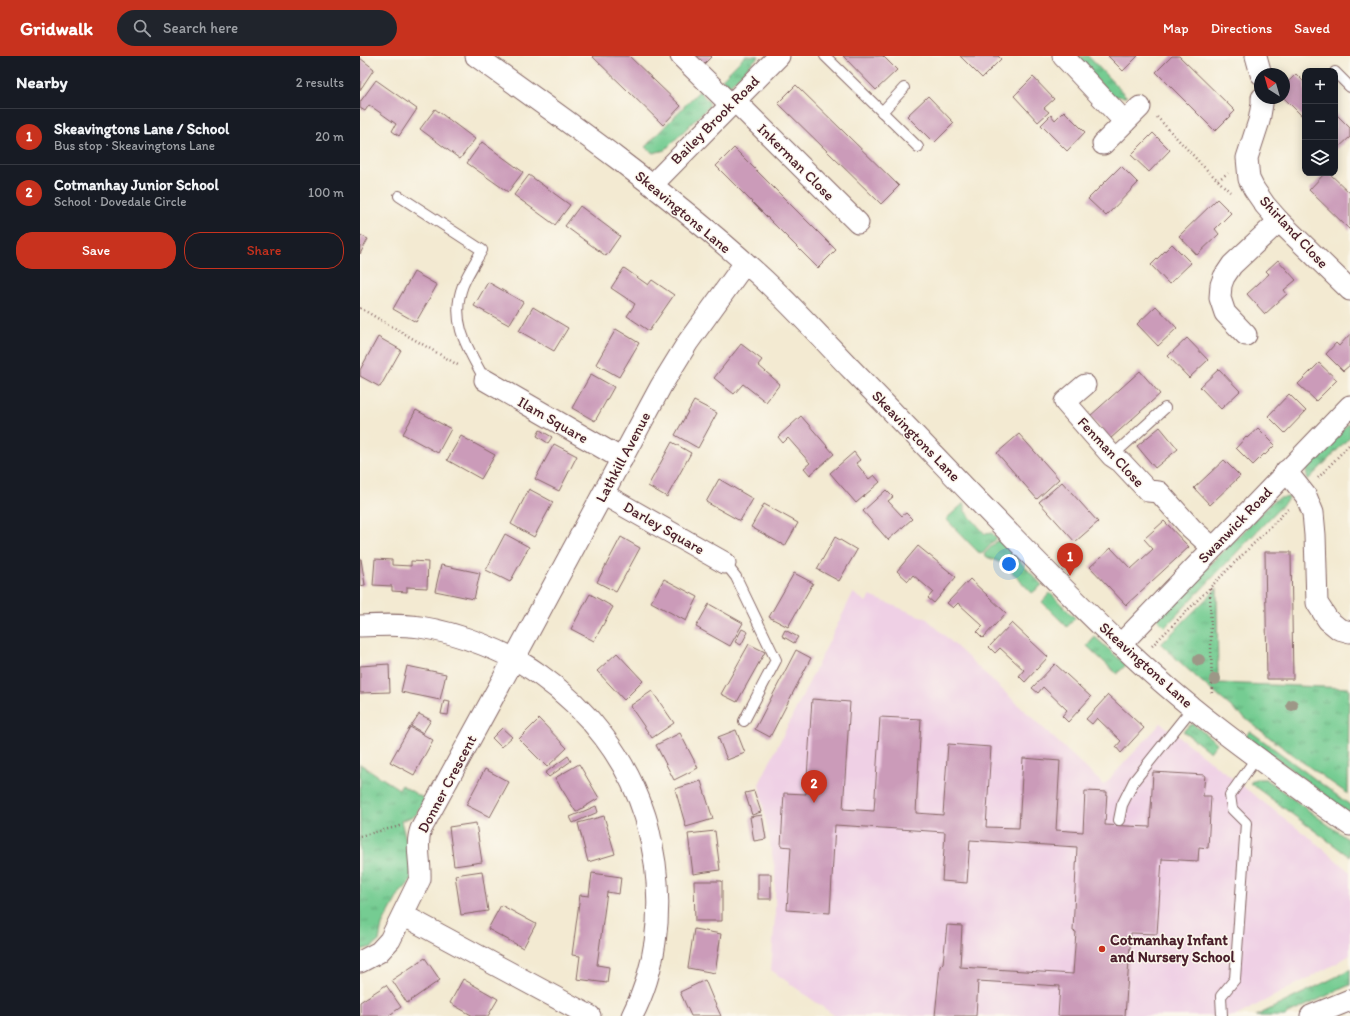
<!DOCTYPE html>
<html lang="en">
<head>
<meta charset="utf-8">
<style>
  :root { --surface:#171b24; --page:#20242c; --text:#f1f3f6; --muted:#9ea1a6; --line:#363941; --accent:#c8321e }
  body { margin:0; font-family:Itim,sans-serif; background:var(--page); color:var(--text) }
  .controls { position:absolute; right:12px; top:12px; display:grid; overflow:hidden; border-radius:8px; box-shadow:0 2px 10px #0003 }
  .controls button { width:36px; height:36px; display:grid; place-items:center; padding:0; border:0; border-bottom:1px solid var(--line); background:var(--surface); color:var(--text); font:20px sans-serif }
  .compass { position:absolute; left:894px; top:12px; width:36px; height:36px; border-radius:50%; background:var(--surface); box-shadow:0 2px 10px #0003; rotate:323deg }
  .you { position:absolute; left:649px; top:508px; width:14px; height:14px; margin:-10px; border:3px solid #fff; border-radius:50%; background:#1a73e8; box-shadow:0 0 0 6px #1a73e833 }
  .badge { display:grid; place-items:center; width:26px; height:26px; border-radius:50%; background:var(--accent); color:#fff; font-size:13px; font-weight:700 }
  .pin { position:absolute; translate:-50% -33px; filter:drop-shadow(0 1px 2px #0008) }
  .pin::after { content:''; position:absolute; top:21px; width:14px; height:12px; background:inherit; clip-path:polygon(0 0,100% 0,50% 100%) }
  .list { margin:0; padding:0; list-style:none }
  h2 { display:flex; justify-content:space-between; align-items:center; height:52px; margin:0; padding:0 16px; font-size:17px }
  h2 small { font-size:13px; font-weight:400; color:var(--muted) }
  .list li { display:grid; grid-template-columns:26px 1fr auto; gap:12px; align-items:center; box-sizing:border-box; height:56px; padding:0 16px; border-top:1px solid var(--line) }
  .list b { display:block; font-size:15px; white-space:nowrap }
  .list p { margin:0; font-size:13px; white-space:nowrap; color:var(--muted) }
  .list em { font-size:13px; font-style:normal; color:var(--muted) }
  .actions { display:flex; gap:8px; padding:12px 16px }
  .actions a { flex:1; padding:9px 0; border:1px solid var(--accent); border-radius:16px; text-align:center; font-size:14px; color:var(--accent) }
  .actions .main { background:var(--accent); color:#fff }
  .icon { flex:none; width:22px; height:22px; fill:none; stroke:currentColor; stroke-width:2; stroke-linecap:round; stroke-linejoin:round }
  .map { position:relative; flex:none; width:990px; height:960px; overflow:hidden }
  header { display:flex; align-items:center; gap:24px; box-sizing:border-box; height:56px; padding:0 20px; background:var(--accent); color:#fff }
  header strong { font-size:19px }
  nav { display:flex; gap:22px; margin-inline-start:auto; font-size:14px }
  .search { width:280px; height:36px; background:var(--page); display:flex; align-items:center; gap:10px; box-sizing:border-box; padding:0 14px; border-radius:22px; color:var(--muted); font-size:15px }
  main { display:flex }
  aside { flex:1; background:var(--surface) }
  .map>svg:first-child { display:block }
  .built { fill:#efd0e5 }
  .grass { fill:url(#grass-tufts); stroke:#5f765e }
  .building { fill:#cb9bb9 }
  .lines { fill:none; stroke-linecap:round; stroke-linejoin:round }
  .lane-casing { stroke:#856665; stroke-width:12 }
  .street-casing { stroke:#856665; stroke-width:23 }
  .path { stroke:#856665; stroke-width:2.5; stroke-dasharray:1 3; stroke-linecap:butt }
  .lane { stroke:#fff; stroke-width:10 }
  .street { stroke:#fff; stroke-width:21 }
  .tree { fill:#9d9787 }
  .poi-dot { fill:#c8321e; stroke:#fbf7ec; stroke-width:1.5 }
  .labels { text-anchor:middle; stroke-width:3; stroke-linejoin:round; paint-order:stroke }
  .street-label { font-size:15px; fill:#4a1f2b; stroke:#fbf7ec }
  .poi-label { font-size:15px; font-weight:bold; fill:#4a1f2b; stroke:#fbf7ec; text-anchor:start }
</style>
</head>
<body>
<header>
<strong>Gridwalk</strong>
<div class="search"><svg class="icon" aria-label="search" viewBox="0 0 24 24"><circle cx="10" cy="10" r="6"/><path d="M15 15l6 6"/></svg>Search here</div>
<nav><a>Map</a><a>Directions</a><a>Saved</a></nav>
</header>
<main>
<aside>
<h2>Nearby<small>2 results</small></h2>
<ul class="list">
<li><span class="badge">1</span><div><b>Skeavingtons Lane / School</b><p>Bus stop · Skeavingtons Lane</p></div><em>20 m</em></li>
<li><span class="badge">2</span><div><b>Cotmanhay Junior School</b><p>School · Dovedale Circle</p></div><em>100 m</em></li>
</ul>
<div class="actions"><a class="main">Save</a><a>Share</a></div>
</aside>
<div class="map">
<svg width="990" height="960" viewBox="0 0 990 960">
  <defs>
    <pattern id="grass-tufts" width="24" height="20" patternUnits="userSpaceOnUse"><rect width="24" height="20" fill="#74cc92"/><path d="M3 7l-1-3M5 7V3M7 7l1-3M15 17l-1-3M17 17v-4M19 17l1-3" fill="none" stroke="#61a577"/></pattern>
  </defs>
  <rect width="100%" height="100%" fill="#fbf7ec"/>
  <filter id="ink" filterUnits="userSpaceOnUse"><feTurbulence type="fractalNoise" baseFrequency=".025" numOctaves="2"/><feDisplacementMap in="SourceGraphic" scale="8" xChannelSelector="R" yChannelSelector="G"/><feConvolveMatrix kernelMatrix="1 2 1 2 8 2 1 2 1" color-interpolation-filters="sRGB"/></filter>
  <filter id="wash" filterUnits="userSpaceOnUse"><feTurbulence type="fractalNoise" baseFrequency=".012" numOctaves="4" result="noise"/><feDisplacementMap in="SourceGraphic" scale="16" xChannelSelector="R" yChannelSelector="G"/><feGaussianBlur stdDeviation="0.9" result="paint"/><feColorMatrix in="noise" values="0 0 0 0 0 0 0 0 0 0 0 0 0 0 0 0 0 1.4 0 .05"/><feComposite in="paint" operator="in"/></filter>
  <g filter="url(#wash)">
    <rect width="100%" height="100%" fill="#f3ead2"/>
    <polygon class="built" points="493,537 506,546 510,540 567,563 744,729 801,667 955,786 990,816 990,899 977,907 876,960 475,960 411,914 415,860 415,814 399,728"/>
    <g class="grass">
      <polygon points="385,0 399,0 369,30 362,23"/>
      <polygon points="713,0 728,0 767,41 753,40"/>
      <polygon points="339,35 349,46 349,50 305,94 293,97 285,91"/>
      <polygon points="989,367 990,369 990,381 948,424 946,415 950,405"/>
      <polygon points="930,441 805,571 797,563 913,445 920,442"/>
      <polygon points="604,447 605,449 605,455 625,478 632,477 637,482 622,498 618,496 586,463"/>
      <polygon points="639,483 682,529 672,537 644,508 627,501 624,498"/>
      <path d="M 857,532 L 858,627 L 989,632 L 988,738 C 922,693 858,644 801,588 Z"/>
      <polygon points="690,537 715,562 707,571 682,546"/>
      <polygon points="735,581 766,609 757,618 727,590"/>
      <polygon points="833,668 857,687 850,696 823,675 829,670"/>
      <polygon points="890,675 990,749 990,754 988,756 886,680"/>
      <polygon points="0,708 39,733 41,729 65,743 56,759 41,765 52,807 51,825 39,838 22,869 19,885 12,891 0,894"/>
      <polygon points="895,723 906,723 990,785 990,801 890,727"/>
      <polygon points="990,913 990,929 985,931 924,960 896,960 984,917"/>
    </g>
    <g id="blocks">
      <g class="building">
        <polygon points="232,0 269,0 321,50 303,69"/>
        <polygon points="337,0 352,0 342,10 335,2"/>
        <polygon points="483,0 523,0 537,14 516,34"/>
        <polygon points="600,0 638,0 641,3 622,22"/>
        <polygon points="748,0 778,0 763,15"/>
        <polygon points="812,0 819,0 875,55 855,75 796,16"/>
        <polygon points="0,2 14,13 0,34"/>
        <polygon points="936,18 945,27 945,63 924,42 924,30"/>
        <polygon points="673,21 694,43 684,52 689,56 678,66 654,40"/>
        <polygon points="16,24 57,53 39,80 32,75 36,68 22,58 9,49 5,55 0,52 0,46"/>
        <polygon points="436,29 539,130 521,148 418,47"/>
        <polygon points="568,40 594,67 574,87 547,60"/>
        <polygon points="75,53 115,83 100,103 60,73"/>
        <polygon points="704,55 725,76 707,95 681,69 691,59 695,64"/>
        <polygon points="975,57 990,72 990,81 976,94 975,93"/>
        <polygon points="793,77 810,94 789,116 771,99"/>
        <polygon points="122,86 163,116 148,136 107,107"/>
        <polygon points="374,92 476,194 458,212 356,110"/>
        <polygon points="761,110 778,127 746,160 728,143"/>
        <polygon points="965,117 969,117 990,137 990,174 949,134"/>
        <polygon points="169,119 210,149 195,169 154,139"/>
        <polygon points="857,143 871,157 855,173 859,178 837,199 819,180"/>
        <polygon points="220,150 260,180 246,200 205,170"/>
        <polygon points="0,179 8,183 0,198"/>
        <polygon points="812,188 831,207 809,228 791,209"/>
        <polygon points="918,204 936,224 924,234 927,238 905,258 887,238 909,218 906,215"/>
        <polygon points="264,212 288,229 292,224 314,239 289,275 267,260 275,248 251,232"/>
        <polygon points="54,216 77,229 56,266 33,253"/>
        <polygon points="128,226 163,246 149,269 114,250"/>
        <polygon points="796,250 817,272 798,290 777,268"/>
        <polygon points="173,251 208,272 194,295 159,275"/>
        <polygon points="256,273 279,287 259,321 236,308"/>
        <polygon points="990,278 990,309 983,315 966,298 976,287 979,290"/>
        <polygon points="18,281 41,294 20,331 0,320 0,314"/>
        <polygon points="827,282 848,304 829,322 808,300"/>
        <polygon points="381,288 402,304 398,309 420,328 406,346 383,328 374,338 354,322"/>
        <polygon points="959,307 977,324 956,345 938,328"/>
        <polygon points="859,313 880,335 861,353 840,331"/>
        <polygon points="780,315 800,338 750,383 730,360"/>
        <polygon points="231,318 254,331 235,365 212,352"/>
        <polygon points="929,338 946,355 925,377 908,360"/>
        <polygon points="334,345 357,357 338,392 315,379"/>
        <polygon points="56,354 91,373 78,397 43,378"/>
        <polygon points="441,360 474,398 450,419 444,412 450,407 428,382 423,387 418,381"/>
        <polygon points="800,371 818,393 795,412 777,390"/>
        <polygon points="898,372 915,389 905,399 904,398 893,409 876,392 886,381 887,382"/>
        <polygon points="180,374 192,381 188,387 177,380"/>
        <polygon points="659,378 699,423 677,443 637,397"/>
        <polygon points="101,380 135,399 121,423 87,404"/>
        <polygon points="312,386 331,397 307,441 288,430"/>
        <polygon points="194,388 217,400 199,435 175,423"/>
        <polygon points="494,396 500,404 496,407 509,423 514,419 520,426 496,447 470,417"/>
        <polygon points="864,404 880,420 850,449 834,432"/>
        <polygon points="359,423 393,443 380,465 346,446"/>
        <polygon points="702,426 738,466 715,486 679,446"/>
        <polygon points="169,433 193,446 174,481 151,468"/>
        <polygon points="526,434 533,441 528,445 542,460 546,457 552,463 528,484 503,455"/>
        <polygon points="404,448 438,467 425,490 391,471"/>
        <polygon points="804,465 829,491 766,549 730,511 751,492 771,513 793,493 784,483"/>
        <polygon points="145,478 169,491 150,526 126,514"/>
        <polygon points="261,481 280,492 256,536 237,526"/>
        <polygon points="475,481 497,494 479,525 457,513"/>
        <polygon points="558,490 596,521 574,547 568,542 573,536 553,519 548,525 537,515"/>
        <polygon points="905,496 931,496 933,623 907,623"/>
        <polygon points="0,503 1,503 5,529 0,530"/>
        <polygon points="15,503 32,504 32,509 51,510 51,505 68,506 67,532 47,531 47,536 32,535 32,530 13,529"/>
        <polygon points="81,509 120,517 114,543 75,535"/>
        <polygon points="434,517 453,527 428,571 409,561"/>
        <polygon points="304,523 338,541 326,565 291,546"/>
        <polygon points="610,523 646,557 623,582 617,576 623,570 598,547 593,552 587,547"/>
        <polygon points="230,538 253,551 234,585 211,573"/>
        <polygon points="349,548 383,567 370,590 336,571"/>
        <polygon points="652,567 688,601 665,626 659,620 664,614 640,592 635,597 629,591"/>
        <polygon points="382,573 388,576 381,589 375,586"/>
        <polygon points="425,574 438,581 434,587 422,580"/>
        <polygon points="389,588 405,596 377,646 361,638"/>
        <polygon points="436,594 451,602 410,681 395,673"/>
        <polygon points="257,597 283,625 264,644 237,615"/>
        <polygon points="29,608 30,636 0,637 0,610"/>
        <polygon points="695,608 731,641 708,666 702,660 707,654 683,631 678,637 672,632"/>
        <polygon points="47,610 86,618 80,644 41,636"/>
        <polygon points="292,635 314,667 292,682 270,650"/>
        <polygon points="748,639 784,672 761,697 756,691 761,685 737,662 732,668 726,663"/>
        <polygon points="452,643 490,646 483,753 514,755 520,661 561,663 556,757 583,759 588,688 631,691 626,771 659,772 663,702 700,705 696,774 723,776 725,735 747,736 745,769 790,771 793,716 845,719 843,740 851,740 848,792 839,791 838,805 802,803 797,878 771,877 765,960 698,960 700,930 618,925 616,960 575,960 580,910 583,907 587,869 602,870 600,911 713,918 716,876 713,875 717,791 610,784 607,827 582,825 585,776 475,769 470,857 427,854 431,791 421,790 424,737 446,738"/>
        <polygon points="84,644 90,645 88,659 81,658"/>
        <polygon points="59,658 71,664 63,677 51,670"/>
        <polygon points="179,663 207,692 187,711 159,683"/>
        <polygon points="50,671 73,684 54,719 30,706"/>
        <polygon points="142,672 152,681 141,691 132,682"/>
        <polygon points="376,674 385,697 367,704 358,681"/>
        <polygon points="320,677 338,712 314,724 296,689"/>
        <polygon points="208,700 211,705 189,721 185,717"/>
        <polygon points="219,708 239,742 216,756 195,722"/>
        <polygon points="125,713 149,726 130,761 106,749"/>
        <polygon points="341,725 353,763 326,771 315,733"/>
        <polygon points="394,735 401,756 392,759 385,737"/>
        <polygon points="236,750 238,756 213,767 210,761"/>
        <polygon points="402,759 406,783 394,785 390,761"/>
        <polygon points="244,760 255,798 228,806 218,767"/>
        <polygon points="116,767 122,806 94,810 89,771"/>
        <polygon points="355,775 360,814 333,818 328,778"/>
        <polygon points="122,815 128,855 101,859 95,819"/>
        <polygon points="232,817 261,821 259,838 247,836 237,909 249,911 247,927 217,923 220,900 212,899 220,839 229,840"/>
        <rect x="398" y="818" width="13" height="25"/>
        <polygon points="334,825 362,825 362,865 335,865"/>
        <polygon points="141,849 176,868 163,892 128,873"/>
        <polygon points="334,873 361,878 355,917 328,912"/>
        <polygon points="65,902 80,924 47,947 32,924"/>
        <polygon points="103,923 138,943 128,960 113,960 90,947"/>
        <polygon points="345,924 353,943 361,960 331,960 320,936"/>
        <polygon points="26,929 41,951 28,960 0,960 0,946"/>
      </g>
    </g>
  </g>
  <g filter="url(#ink)">
    <use href="#blocks" fill-opacity="0" stroke="#856665" stroke-width="1"/>
    <g class="lines">
      <defs>
        <g id="lane">
          <polyline points="465,0 558,91"/>
          <polyline points="975,16 990,31"/>
          <polyline points="522,56 544,32"/>
          <path d="M 39,140 L 122,194 C 116,205 108,217 103,229 C 89,266 108,293 125,324"/>
          <polyline points="752,400 805,352"/>
          <polyline points="365,507 376,521 416,604 384,665"/>
          <polyline points="759,764 762,749 774,725 833,651"/>
          <polyline points="862,960 861,940 875,923 886,767 872,753 870,739 897,701"/>
        </g>
        <g id="street">
          <path d="M 116,0 C 213,69 310,138 399,219 C 432,249 462,283 493,315 C 582,406 668,500 760,588 C 830,656 911,712 990,769"/>
          <polyline points="321,0 371,49"/>
          <polyline points="703,0 765,66"/>
          <polyline points="896,0 901,18"/>
          <polyline points="902,42 902,48 899,65 887,102 889,123 894,133 905,149 919,165 990,234"/>
          <polyline points="375,45 498,167"/>
          <polyline points="743,88 780,51"/>
          <polyline points="292,129 419,0"/>
          <polyline points="886,279 865,257 860,242 861,229 864,221 872,209 919,165"/>
          <polyline points="125,324 262,403"/>
          <polyline points="725,329 705,346 752,400 761,406 788,435 799,436 831,472 853,492"/>
          <polyline points="926,415 946,440 953,457 955,479 957,547 968,564 979,573 990,576"/>
          <polyline points="243,438 365,507"/>
          <path d="M 0,570 C 20,569 40,568 60,571 C 99,577 149,596 180,619 C 228,653 267,703 285,760 C 290,775 292,791 295,807 C 302,858 296,914 272,960"/>
          <polyline points="760,589 990,350"/>
          <polyline points="43,859 230,960"/>
          <path d="M 0,906 L 19,896 L 30,884 L 60,823 C 61,806 55,789 61,773 L 154,603 L 301,330 L 328,286 L 385,207"/>
          <polyline points="951,960 990,944"/>
        </g>
      </defs>
      <use href="#lane" class="lane-casing"/>
      <use href="#street" class="street-casing"/>
      <g class="path">
        <polyline points="797,61 843,110 870,136"/>
        <polyline points="858,124 868,117"/>
        <polyline points="0,252 98,309"/>
        <polyline points="958,422 990,388"/>
        <polyline points="850,532 852,640"/>
        <polyline points="792,590 929,452"/>
        <polyline points="0,780 40,770"/>
      </g>
      <use href="#lane" class="lane"/>
      <use href="#street" class="street"/>
    </g>
    <g class="tree">
      <circle cx="839" cy="604" r="6"/>
      <circle cx="855" cy="623" r="6"/>
      <circle cx="932" cy="649" r="6"/>
    </g>
  </g>
  <circle class="poi-dot" cx="742" cy="893" r="4"/>
  <g class="labels">
    <g class="street-label">
      <text transform="translate(355 64) rotate(-45)" y="5">Bailey Brook Road</text>
      <text transform="translate(436 106) rotate(45)" y="5">Inkerman Close</text>
      <text transform="translate(323 156) rotate(40)" y="5">Skeavingtons Lane</text>
      <text transform="translate(934 176) rotate(47)" y="5">Shirland Close</text>
      <text transform="translate(193 364) rotate(30)" y="5">Ilam Square</text>
      <text transform="translate(556 380) rotate(46)" y="5">Skeavingtons Lane</text>
      <text transform="translate(751 396) rotate(47)" y="5">Fenman Close</text>
      <text transform="translate(263 401) rotate(-62)" y="5">Lathkill Avenue</text>
      <text transform="translate(875 469) rotate(-46)" y="5">Swanwick Road</text>
      <text transform="translate(304 472) rotate(30)" y="5">Darley Square</text>
      <text transform="translate(786 609) rotate(42)" y="5">Skeavingtons Lane</text>
      <text transform="translate(87 728) rotate(-62)" y="5">Donner Crescent</text>
    </g>
    <g class="poi-label">
      <text x="750" y="889">Cotmanhay Infant<tspan x="750" dy="17">and Nursery School</tspan></text>
    </g>
  </g>
</svg>
<div class="controls">
<button>+</button>
<button>−</button>
<button><svg class="icon" aria-label="layers" viewBox="0 0 24 24"><path d="M12 4l9 5-9 5-9-5zM3 14l9 5 9-5"/></svg></button>
</div>
<svg class="compass" viewBox="-18 -18 36 36"><path d="M0-13l5 13h-10z" fill="#e53935"/><path d="M0 13l5-13h-10z" fill="#9ea1a6"/></svg>
<div class="you"></div>
<div class="pin badge" style="left:710px;top:520px">1</div>
<div class="pin badge" style="left:454px;top:747px">2</div>
</div>
</main>
</body>
</html>
